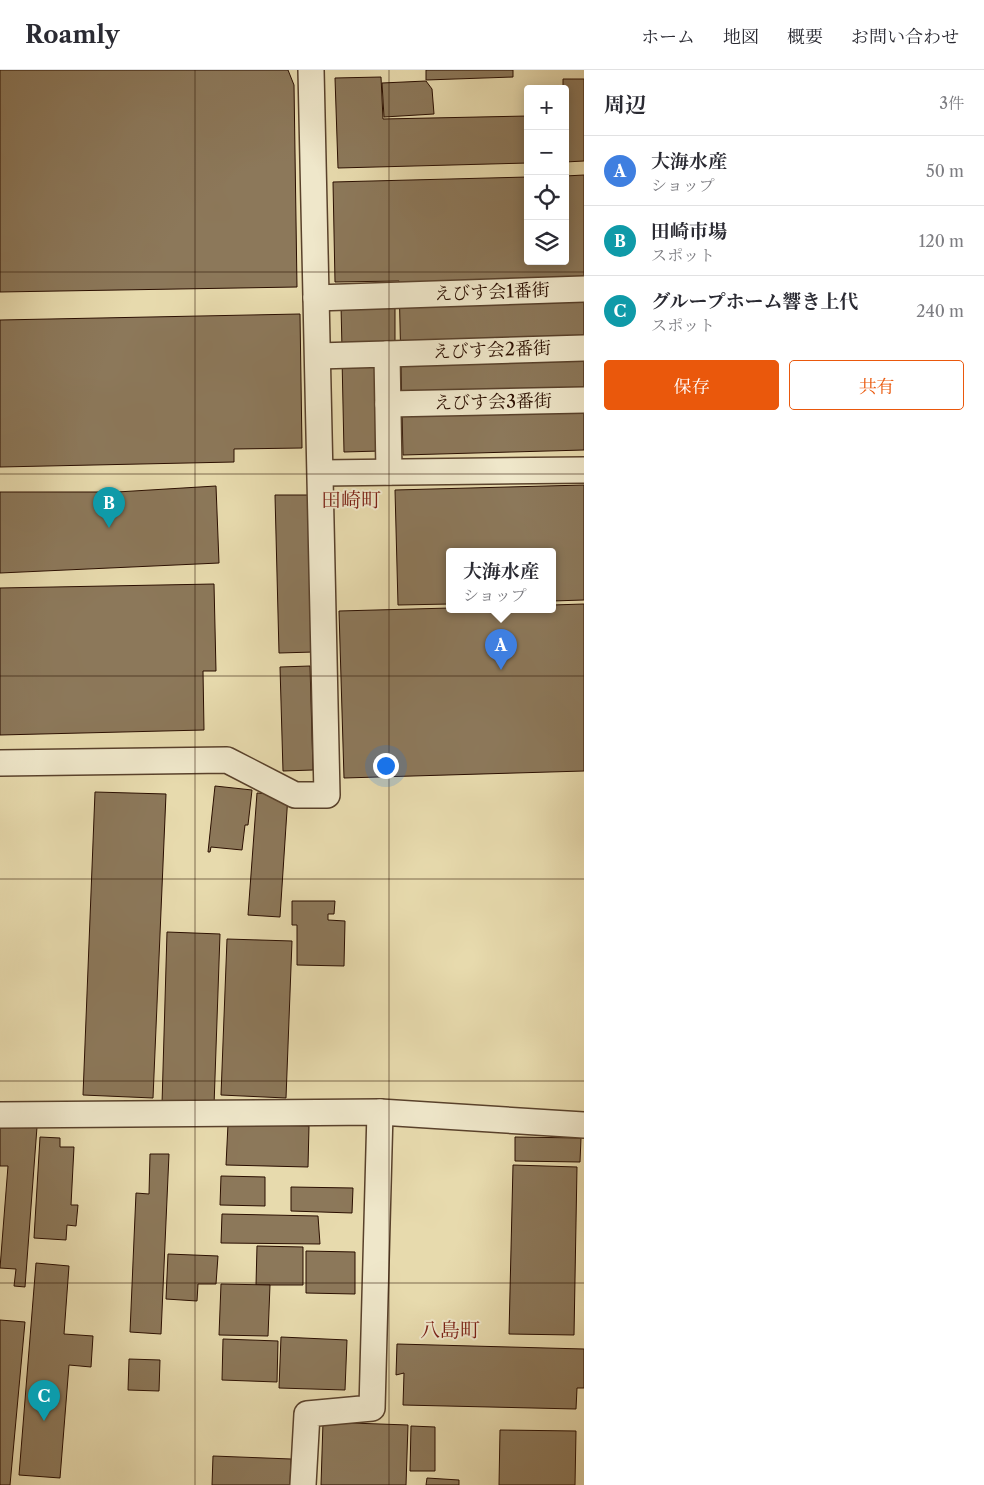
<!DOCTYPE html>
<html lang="ja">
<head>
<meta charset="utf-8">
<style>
  :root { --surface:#fff; --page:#f7f7f7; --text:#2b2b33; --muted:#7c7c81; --line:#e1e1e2; --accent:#ea580c }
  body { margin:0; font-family:"Libre Caslon Text","Noto Serif JP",serif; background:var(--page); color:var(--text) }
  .controls { position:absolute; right:15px; top:15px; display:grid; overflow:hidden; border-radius:5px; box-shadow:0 2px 12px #0003 }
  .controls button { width:45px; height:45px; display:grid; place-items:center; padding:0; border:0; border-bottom:1px solid var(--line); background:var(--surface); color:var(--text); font:25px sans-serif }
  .you { position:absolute; left:385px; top:695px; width:18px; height:18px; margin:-12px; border:4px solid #fff; border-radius:50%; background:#1a73e8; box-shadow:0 0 0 8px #1a73e833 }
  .badge { display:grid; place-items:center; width:32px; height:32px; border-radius:50%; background:var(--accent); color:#fff; font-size:16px; font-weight:700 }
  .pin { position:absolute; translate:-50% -41px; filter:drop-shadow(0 1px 2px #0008) }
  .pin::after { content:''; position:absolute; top:26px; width:18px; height:15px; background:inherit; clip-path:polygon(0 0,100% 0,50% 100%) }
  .popup { position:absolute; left:446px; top:478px; width:110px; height:65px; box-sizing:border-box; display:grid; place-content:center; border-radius:5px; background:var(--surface); filter:drop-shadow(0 1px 4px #0005); font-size:16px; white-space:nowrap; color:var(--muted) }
  .popup b { font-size:19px; color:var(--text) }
  .popup::after { content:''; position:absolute; left:50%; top:100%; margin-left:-10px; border:10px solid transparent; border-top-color:var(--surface) }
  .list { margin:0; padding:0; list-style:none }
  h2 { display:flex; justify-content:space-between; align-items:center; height:65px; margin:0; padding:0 20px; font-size:21px }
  h2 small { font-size:16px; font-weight:400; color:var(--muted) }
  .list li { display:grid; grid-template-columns:32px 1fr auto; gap:15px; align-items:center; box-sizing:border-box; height:70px; padding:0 20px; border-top:1px solid var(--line) }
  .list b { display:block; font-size:19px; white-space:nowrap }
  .list p { margin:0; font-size:16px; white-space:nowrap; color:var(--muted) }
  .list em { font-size:16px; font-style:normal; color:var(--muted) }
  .actions { display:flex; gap:10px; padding:15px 20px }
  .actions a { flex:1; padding:11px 0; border:1px solid var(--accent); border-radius:5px; text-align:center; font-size:18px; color:var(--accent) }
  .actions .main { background:var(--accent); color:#fff }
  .icon { flex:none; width:28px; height:28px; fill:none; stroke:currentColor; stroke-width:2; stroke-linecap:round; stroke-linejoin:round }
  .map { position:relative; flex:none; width:584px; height:1415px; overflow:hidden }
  header { display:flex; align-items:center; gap:30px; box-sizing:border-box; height:70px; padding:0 25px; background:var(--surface); border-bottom:1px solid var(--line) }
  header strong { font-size:24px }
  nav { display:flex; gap:28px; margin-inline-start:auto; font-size:18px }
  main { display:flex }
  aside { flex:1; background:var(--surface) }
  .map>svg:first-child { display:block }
  .building { fill:#8c785a; stroke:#2a0e00 }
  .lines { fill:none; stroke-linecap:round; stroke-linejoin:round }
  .minor-casing { stroke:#59412b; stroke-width:28 }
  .minor { stroke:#efe7ca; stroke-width:25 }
  .grid { fill:none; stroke:#2a0e00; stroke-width:1; stroke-opacity:0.55 }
  .labels { text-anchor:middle; stroke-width:4; stroke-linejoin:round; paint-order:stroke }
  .street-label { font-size:18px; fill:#2a0e00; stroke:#efe7ca }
  .quarter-label { font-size:20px; fill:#7a1f14; stroke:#efe7ca }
</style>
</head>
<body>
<header>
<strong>Roamly</strong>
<nav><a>ホーム</a><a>地図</a><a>概要</a><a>お問い合わせ</a></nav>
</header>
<main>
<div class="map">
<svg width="584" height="1415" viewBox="0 0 584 1415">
  <rect width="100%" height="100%" fill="#e7daad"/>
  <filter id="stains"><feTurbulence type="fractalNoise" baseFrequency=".004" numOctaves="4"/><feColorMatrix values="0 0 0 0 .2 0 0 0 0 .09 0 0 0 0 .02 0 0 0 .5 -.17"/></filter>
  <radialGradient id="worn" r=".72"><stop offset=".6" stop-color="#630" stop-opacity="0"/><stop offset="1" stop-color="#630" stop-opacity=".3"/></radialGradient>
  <g class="building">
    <polygon points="0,0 288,0 294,15 297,217 0,222"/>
    <polygon points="426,0 513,0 513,7 426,10"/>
    <polygon points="381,7 383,49 528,46 528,93 338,98 335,8"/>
    <polygon points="563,9 584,9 584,91 565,92 565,19 563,19"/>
    <polygon points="426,11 432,19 434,44 384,47 382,13"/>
    <polygon points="584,105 584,380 403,385 399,211 335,212 333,112 528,107 528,191 565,191 565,106"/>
    <polygon points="395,235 395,278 342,279 341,236"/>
    <polygon points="300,244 302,378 234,379 234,392 0,397 0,250"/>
    <polygon points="378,287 380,381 344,382 342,288"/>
    <polygon points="584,415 584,530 552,531 552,481 450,481 450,534 398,535 395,420"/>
    <polygon points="216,416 219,493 0,503 0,422 117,422"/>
    <polygon points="275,425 310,425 314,582 279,583"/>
    <polygon points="214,514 216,601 203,601 204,660 0,665 0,518"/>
    <polygon points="584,534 584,701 344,708 339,541 450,538 552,539 552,535"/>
    <polygon points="310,596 313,700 283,701 280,597"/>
    <polygon points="215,716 252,720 248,755 245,755 242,780 211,777 210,782 208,782"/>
    <polygon points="95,722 166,724 153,1028 83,1025"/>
    <polygon points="257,723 288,725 280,847 248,845"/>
    <polygon points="292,831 335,831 334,844 328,844 328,850 345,851 344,896 297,895 297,855 292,855"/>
    <polygon points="167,862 220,864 214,1036 162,1034"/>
    <polygon points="227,869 292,871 286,1028 221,1025"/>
    <polygon points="0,1054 37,1057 25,1217 14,1216 16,1199 0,1198 8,1096 0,1096"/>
    <polygon points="228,1054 309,1056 308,1097 226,1095"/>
    <polygon points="40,1067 60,1068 60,1077 74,1077 71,1135 78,1135 76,1156 67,1155 66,1170 34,1168"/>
    <polygon points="515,1067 581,1068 580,1092 515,1091"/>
    <polygon points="150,1084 169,1084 161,1264 130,1262 136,1123 149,1124"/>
    <polygon points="513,1095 577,1097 574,1265 509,1264"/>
    <polygon points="221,1106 265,1107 265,1136 220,1135"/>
    <polygon points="291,1117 353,1118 352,1143 291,1141"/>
    <polygon points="222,1144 318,1146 320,1174 221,1173"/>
    <polygon points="257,1176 303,1177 303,1215 256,1215"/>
    <polygon points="306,1181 355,1182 355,1224 306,1223"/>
    <polygon points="168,1184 218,1186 216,1214 198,1214 197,1231 166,1229"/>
    <polygon points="36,1193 69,1196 64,1264 93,1266 91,1297 69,1295 60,1408 19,1405"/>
    <polygon points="221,1214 270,1215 268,1266 219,1265"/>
    <polygon points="0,1250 25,1252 10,1415 0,1415"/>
    <polygon points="281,1267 347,1270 345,1320 279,1318"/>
    <polygon points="223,1269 278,1271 277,1312 222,1310"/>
    <polygon points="397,1274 584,1279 584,1318 577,1318 576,1339 403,1335 404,1303 396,1305"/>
    <polygon points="129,1289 160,1290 159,1321 128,1320"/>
    <polygon points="323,1352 408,1355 406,1415 321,1415"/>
    <polygon points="411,1356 435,1357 435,1401 410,1401"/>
    <polygon points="500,1360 576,1361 575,1415 499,1415"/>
    <polygon points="213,1386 291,1389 290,1415 212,1415"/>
    <polygon points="427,1408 459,1410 459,1415 426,1415"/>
  </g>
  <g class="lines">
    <defs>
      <g id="minor">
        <polyline points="316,228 584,219"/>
        <polyline points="387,284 584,278"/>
        <polyline points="318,286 387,284 389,402"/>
        <polyline points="388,334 584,330"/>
        <polyline points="321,403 584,400"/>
        <polyline points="0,693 227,690 295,725 327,725 311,0"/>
        <polyline points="0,1045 380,1042 584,1055"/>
        <polyline points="303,1415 307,1344 372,1338 380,1042"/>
      </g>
    </defs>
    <use href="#minor" class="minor-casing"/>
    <use href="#minor" class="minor"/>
  </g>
  <path class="grid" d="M 195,0 L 195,1415M 389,0 L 389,1415M 0,202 L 584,202M 0,404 L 584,404M 0,606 L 584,606M 0,809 L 584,809M 0,1011 L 584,1011M 0,1213 L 584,1213"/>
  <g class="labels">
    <g class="street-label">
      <text transform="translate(492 222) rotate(-2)" y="6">えびす会1番街</text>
      <text transform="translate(492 280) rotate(-2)" y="6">えびす会2番街</text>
      <text transform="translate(493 332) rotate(-1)" y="6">えびす会3番街</text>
    </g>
    <g class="quarter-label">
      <text x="351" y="437">田崎町</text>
      <text x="450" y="1267">八島町</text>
    </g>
  </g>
  <rect width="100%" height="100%" filter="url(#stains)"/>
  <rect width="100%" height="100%" fill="url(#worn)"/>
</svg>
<div class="controls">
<button>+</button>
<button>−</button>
<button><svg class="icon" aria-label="locate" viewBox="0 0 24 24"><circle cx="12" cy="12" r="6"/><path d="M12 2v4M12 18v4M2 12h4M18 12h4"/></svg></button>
<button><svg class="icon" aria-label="layers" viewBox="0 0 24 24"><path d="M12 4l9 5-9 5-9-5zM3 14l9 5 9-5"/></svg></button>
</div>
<div class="you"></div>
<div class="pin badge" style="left:501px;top:600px;background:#3f7fe0">A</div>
<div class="popup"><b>大海水産</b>ショップ</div>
<div class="pin badge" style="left:109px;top:458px;background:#0f9aa8">B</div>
<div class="pin badge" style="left:44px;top:1351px;background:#0f9aa8">C</div>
</div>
<aside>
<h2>周辺<small>3件</small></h2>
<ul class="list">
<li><span class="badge" style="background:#3f7fe0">A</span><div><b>大海水産</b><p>ショップ</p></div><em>50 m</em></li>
<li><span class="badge" style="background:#0f9aa8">B</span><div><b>田崎市場</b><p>スポット</p></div><em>120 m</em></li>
<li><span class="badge" style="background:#0f9aa8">C</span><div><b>グループホーム響き上代</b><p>スポット</p></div><em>240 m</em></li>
</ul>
<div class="actions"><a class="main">保存</a><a>共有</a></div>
</aside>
</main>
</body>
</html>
